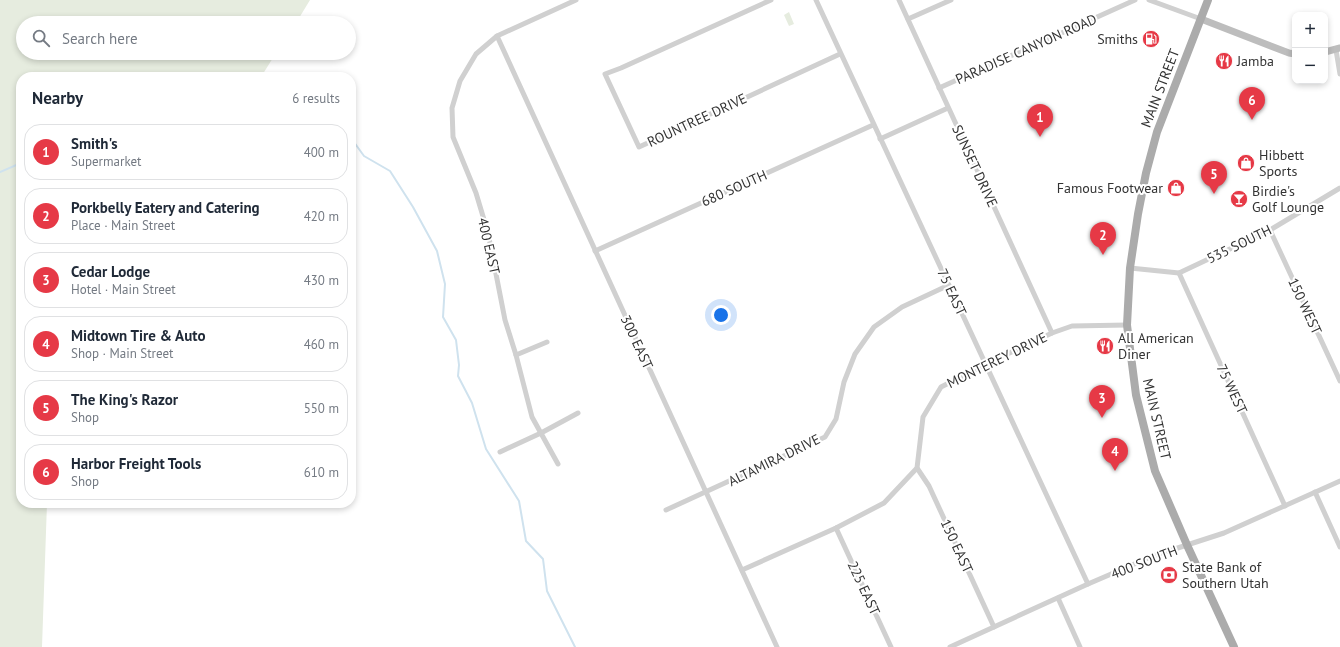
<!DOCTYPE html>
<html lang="en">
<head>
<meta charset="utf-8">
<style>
  :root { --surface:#fff; --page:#f2f2f3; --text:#1f2937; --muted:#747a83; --line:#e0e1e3; --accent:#e63946 }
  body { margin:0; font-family:"PT Sans",sans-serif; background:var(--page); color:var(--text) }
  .controls { position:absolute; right:12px; top:12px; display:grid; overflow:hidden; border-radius:8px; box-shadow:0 2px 6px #0003 }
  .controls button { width:36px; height:36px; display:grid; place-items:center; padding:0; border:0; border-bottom:1px solid var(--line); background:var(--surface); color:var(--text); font:20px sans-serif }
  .you { position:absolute; left:721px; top:315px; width:14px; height:14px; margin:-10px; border:3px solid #fff; border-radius:50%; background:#1a73e8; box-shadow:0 0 0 6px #1a73e833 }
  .badge { display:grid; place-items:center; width:26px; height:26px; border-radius:50%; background:var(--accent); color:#fff; font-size:13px; font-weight:700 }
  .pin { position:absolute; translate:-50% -33px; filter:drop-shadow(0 1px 2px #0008) }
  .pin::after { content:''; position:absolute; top:21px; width:14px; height:12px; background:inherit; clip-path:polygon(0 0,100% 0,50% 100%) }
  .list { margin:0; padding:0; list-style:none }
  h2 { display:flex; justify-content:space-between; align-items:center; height:52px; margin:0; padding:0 16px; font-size:17px }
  h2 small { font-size:13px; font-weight:400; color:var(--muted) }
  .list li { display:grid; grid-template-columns:26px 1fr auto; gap:12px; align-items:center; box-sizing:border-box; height:56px; margin:0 8px 8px; padding:0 8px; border:1px solid var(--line); border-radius:16px }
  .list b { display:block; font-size:15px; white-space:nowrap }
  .list p { margin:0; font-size:13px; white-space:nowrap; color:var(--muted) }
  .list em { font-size:13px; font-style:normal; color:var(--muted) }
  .icon { flex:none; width:22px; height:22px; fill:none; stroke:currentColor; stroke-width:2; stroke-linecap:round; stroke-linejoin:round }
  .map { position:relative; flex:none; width:1340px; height:647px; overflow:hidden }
  .search { position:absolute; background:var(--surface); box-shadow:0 2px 6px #0003; left:16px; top:16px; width:340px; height:44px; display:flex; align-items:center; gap:10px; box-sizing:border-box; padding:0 14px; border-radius:22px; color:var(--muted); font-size:15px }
  .panel { position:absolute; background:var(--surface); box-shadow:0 2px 6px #0003; left:16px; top:72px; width:340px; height:436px; border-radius:16px }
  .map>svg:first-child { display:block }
  .green { fill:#e6ecdf }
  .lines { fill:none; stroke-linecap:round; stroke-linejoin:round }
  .stream { stroke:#cfe2ee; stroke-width:2 }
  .minor { stroke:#d0d0d0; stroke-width:5 }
  .secondary { stroke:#bdbdbd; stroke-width:7 }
  .primary { stroke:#ababab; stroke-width:8 }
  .labels { text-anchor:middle; stroke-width:4; stroke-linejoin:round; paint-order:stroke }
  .poi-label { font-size:14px; fill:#333; stroke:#fff; text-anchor:start }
  .street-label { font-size:14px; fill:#333; stroke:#fff }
</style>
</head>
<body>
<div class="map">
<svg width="1340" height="647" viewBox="0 0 1340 647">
  <rect width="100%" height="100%" fill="#fff"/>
  <g class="green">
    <polygon points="0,0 310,0 296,23 23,23 23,53 276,53 261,77 21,77 21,503 47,503 42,647 0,647"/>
    <polygon points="789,12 794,24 789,26 784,15"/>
  </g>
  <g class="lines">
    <g class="stream">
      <polyline points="351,138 364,156 390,171 413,207 437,251 445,284 443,317 456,340 459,365 458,376 472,403 486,449 519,501 526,541 543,559 547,591 575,647"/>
      <polyline points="0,172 21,163"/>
    </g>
    <g class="minor">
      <polyline points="771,0 621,68 605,74 639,147 840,54"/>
      <polyline points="816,0 1088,584"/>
      <polyline points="899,0 1052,333"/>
      <polyline points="1149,0 1201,19"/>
      <polyline points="908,19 951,0"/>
      <polyline points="497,36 777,647"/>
      <polyline points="1336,50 1340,74"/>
      <polyline points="939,88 1135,0"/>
      <polyline points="880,139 948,108"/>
      <polyline points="1270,230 1340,381"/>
      <polyline points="595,251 873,125"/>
      <polyline points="1130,268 1179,273 1270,230 1340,188"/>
      <polyline points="1179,273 1285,506"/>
      <polyline points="516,355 547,342"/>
      <polyline points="500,452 541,433 578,413"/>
      <polyline points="558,464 532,417 516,355 505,320 488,233 476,193 453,137 452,108 460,81 476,54 497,36 576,0"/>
      <polyline points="917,468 929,486 994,627"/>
      <polyline points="1315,492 1340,547"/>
      <polyline points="666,510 825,437 836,419 844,382 855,354 874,327 902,307 949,285"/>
      <polyline points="836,528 891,647"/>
      <polyline points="742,570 836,528 884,503 917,468 923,417 941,387 986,364 1052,333 1072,326 1127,325"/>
      <polyline points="1058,598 1080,647"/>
      <polyline points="950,647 1088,584 1153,556 1224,533 1340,481"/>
    </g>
    <g class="secondary">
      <polyline points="1201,19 1289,53 1295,54"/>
      <polyline points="1325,52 1340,48"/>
    </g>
    <polyline class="primary" points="1208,0 1157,132 1146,173 1138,214 1130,268 1127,325 1136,395 1155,471 1187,545 1234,647"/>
  </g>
  <defs>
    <symbol id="fuel-disc" viewBox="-11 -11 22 22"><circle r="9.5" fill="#e63946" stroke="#fff"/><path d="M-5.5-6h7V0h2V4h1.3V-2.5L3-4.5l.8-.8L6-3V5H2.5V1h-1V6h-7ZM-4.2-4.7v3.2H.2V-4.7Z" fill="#fff"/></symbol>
    <symbol id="restaurant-disc" viewBox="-11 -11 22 22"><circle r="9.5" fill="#e63946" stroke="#fff"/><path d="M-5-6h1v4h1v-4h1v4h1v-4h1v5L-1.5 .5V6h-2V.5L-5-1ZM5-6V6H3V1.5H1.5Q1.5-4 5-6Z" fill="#fff"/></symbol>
    <symbol id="shop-disc" viewBox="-11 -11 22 22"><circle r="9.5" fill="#e63946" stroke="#fff"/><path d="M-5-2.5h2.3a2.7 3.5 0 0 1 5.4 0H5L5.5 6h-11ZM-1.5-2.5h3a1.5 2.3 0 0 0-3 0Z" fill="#fff"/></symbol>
    <symbol id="bar-disc" viewBox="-11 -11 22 22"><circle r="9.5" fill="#e63946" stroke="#fff"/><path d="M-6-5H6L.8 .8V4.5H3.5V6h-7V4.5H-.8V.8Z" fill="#fff"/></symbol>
    <symbol id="bank-disc" viewBox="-11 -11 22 22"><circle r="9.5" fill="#e63946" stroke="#fff"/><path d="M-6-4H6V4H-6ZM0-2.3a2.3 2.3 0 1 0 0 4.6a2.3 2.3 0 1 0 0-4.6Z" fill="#fff"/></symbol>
  </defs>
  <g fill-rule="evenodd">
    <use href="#fuel-disc" x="1141" y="29" width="20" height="20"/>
    <use href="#restaurant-disc" x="1214" y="51" width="20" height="20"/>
    <use href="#shop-disc" x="1236" y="153" width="20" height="20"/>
    <use href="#shop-disc" x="1166" y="178" width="20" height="20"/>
    <use href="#bar-disc" x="1229" y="189" width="20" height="20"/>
    <use href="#restaurant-disc" x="1095" y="336" width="20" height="20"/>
    <use href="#bank-disc" x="1159" y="565" width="20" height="20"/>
  </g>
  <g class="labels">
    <g class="poi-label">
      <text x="1138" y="44" text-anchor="end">Smiths</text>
      <text x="1237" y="66">Jamba</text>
      <text x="1259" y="160">Hibbett<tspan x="1259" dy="16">Sports</tspan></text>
      <text x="1163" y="193" text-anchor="end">Famous Footwear</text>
      <text x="1252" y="196">Birdie's<tspan x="1252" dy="16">Golf Lounge</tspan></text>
      <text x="1118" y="343">All American<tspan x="1118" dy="16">Diner</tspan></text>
      <text x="1182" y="572">State Bank of<tspan x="1182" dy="16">Southern Utah</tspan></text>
    </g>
    <g class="street-label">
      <text transform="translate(1026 49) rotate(-24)" y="5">PARADISE CANYON ROAD</text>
      <text transform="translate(1160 88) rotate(-69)" y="5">MAIN STREET</text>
      <text transform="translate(697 120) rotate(-25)" y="5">ROUNTREE DRIVE</text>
      <text transform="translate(975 166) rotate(65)" y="5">SUNSET DRIVE</text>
      <text transform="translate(734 188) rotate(-24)" y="5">680 SOUTH</text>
      <text transform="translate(1239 244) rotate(-26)" y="5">535 SOUTH</text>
      <text transform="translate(489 246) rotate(77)" y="5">400 EAST</text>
      <text transform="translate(952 292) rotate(65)" y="5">75 EAST</text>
      <text transform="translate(1305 306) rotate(65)" y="5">150 WEST</text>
      <text transform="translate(637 342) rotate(65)" y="5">300 EAST</text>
      <text transform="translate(997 360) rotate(-26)" y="5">MONTEREY DRIVE</text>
      <text transform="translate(1232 389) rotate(65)" y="5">75 WEST</text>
      <text transform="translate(1157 419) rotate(77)" y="5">MAIN STREET</text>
      <text transform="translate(774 460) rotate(-26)" y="5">ALTAMIRA DRIVE</text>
      <text transform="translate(957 546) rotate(65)" y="5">150 EAST</text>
      <text transform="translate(1144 562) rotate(-21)" y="5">400 SOUTH</text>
      <text transform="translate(864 588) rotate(65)" y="5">225 EAST</text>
    </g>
  </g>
</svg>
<div class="controls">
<button>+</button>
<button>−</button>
</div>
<div class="you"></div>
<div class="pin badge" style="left:1040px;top:137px">1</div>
<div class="pin badge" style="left:1103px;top:255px">2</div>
<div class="pin badge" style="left:1102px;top:418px">3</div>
<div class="pin badge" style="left:1115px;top:471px">4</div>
<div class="pin badge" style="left:1214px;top:194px">5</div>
<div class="pin badge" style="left:1252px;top:120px">6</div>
<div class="search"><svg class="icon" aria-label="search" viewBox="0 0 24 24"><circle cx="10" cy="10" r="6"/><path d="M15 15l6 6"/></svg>Search here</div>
<section class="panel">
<h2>Nearby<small>6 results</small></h2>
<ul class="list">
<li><span class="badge">1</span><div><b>Smith's</b><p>Supermarket</p></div><em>400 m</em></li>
<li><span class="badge">2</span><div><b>Porkbelly Eatery and Catering</b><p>Place · Main Street</p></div><em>420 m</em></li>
<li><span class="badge">3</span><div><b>Cedar Lodge</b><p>Hotel · Main Street</p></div><em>430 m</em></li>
<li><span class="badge">4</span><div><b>Midtown Tire &amp; Auto</b><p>Shop · Main Street</p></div><em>460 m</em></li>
<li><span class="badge">5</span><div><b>The King's Razor</b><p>Shop</p></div><em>550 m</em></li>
<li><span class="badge">6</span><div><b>Harbor Freight Tools</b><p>Shop</p></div><em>610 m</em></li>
</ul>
</section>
</div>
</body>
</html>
